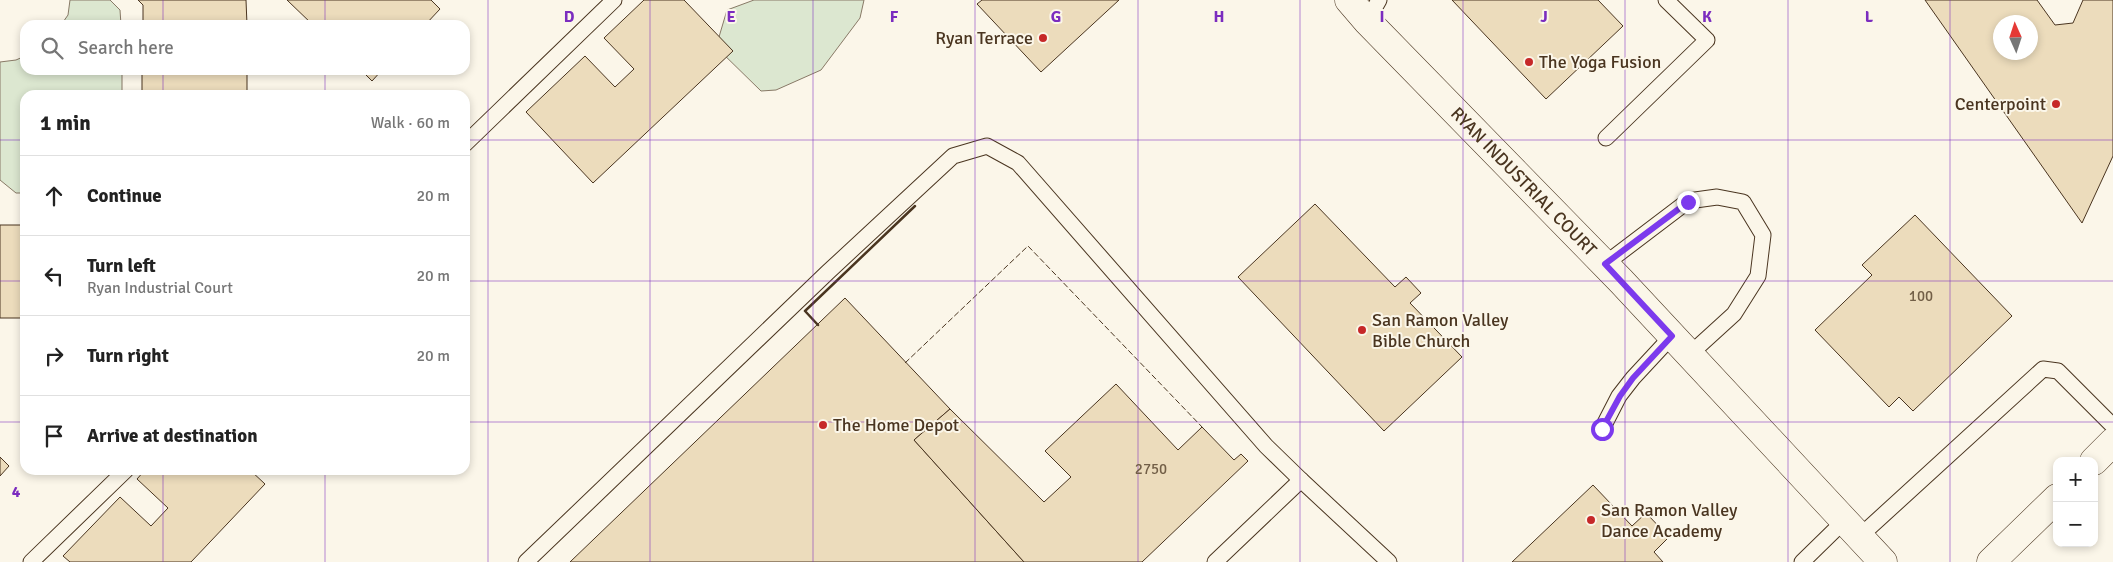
<!DOCTYPE html>
<html lang="en">
<head>
<meta charset="utf-8">
<style>
  :root { --surface:#fff; --page:#f6f6f6; --text:#222; --muted:#767676; --line:#e0e0e0 }
  body { margin:0; font-family:Signika,sans-serif; background:var(--page); color:var(--text) }
  .controls { position:absolute; right:15px; bottom:15px; display:grid; overflow:hidden; border-radius:10px; box-shadow:0 2px 8px #0003 }
  .controls button { width:45px; height:45px; display:grid; place-items:center; padding:0; border:0; border-bottom:1px solid var(--line); background:var(--surface); color:var(--text); font:25px sans-serif }
  .compass { position:absolute; left:1993px; top:15px; width:45px; height:45px; border-radius:50%; background:var(--surface); box-shadow:0 2px 8px #0003; rotate:357deg }
  .stop { position:absolute; width:15px; height:15px; margin:-11px; border:4px solid #7c3aed; border-radius:50%; background:#fff }
  .stop.end { background:#7c3aed; border-color:#fff; box-shadow:0 1px 5px #0008 }
  .list { margin:0; padding:0; list-style:none }
  h2 { display:flex; justify-content:space-between; align-items:center; height:65px; margin:0; padding:0 20px; font-size:21px }
  h2 small { font-size:16px; font-weight:400; color:var(--muted) }
  .list li { display:grid; grid-template-columns:32px 1fr auto; gap:15px; align-items:center; box-sizing:border-box; height:80px; padding:0 20px; border-top:1px solid var(--line) }
  .list b { display:block; font-size:19px; white-space:nowrap }
  .list p { margin:0; font-size:16px; white-space:nowrap; color:var(--muted) }
  .list em { font-size:16px; font-style:normal; color:var(--muted) }
  .icon { flex:none; width:28px; height:28px; fill:none; stroke:currentColor; stroke-width:2; stroke-linecap:round; stroke-linejoin:round }
  .map { position:relative; flex:none; width:2113px; height:562px; overflow:hidden }
  .search { position:absolute; background:var(--surface); box-shadow:0 2px 8px #0003; left:20px; top:20px; width:450px; height:55px; display:flex; align-items:center; gap:12px; box-sizing:border-box; padding:0 18px; border-radius:15px; color:var(--muted); font-size:19px }
  .panel { position:absolute; background:var(--surface); box-shadow:0 2px 8px #0003; left:20px; top:90px; width:450px; height:385px; border-radius:15px }
  .map>svg:first-child { display:block }
  .green { fill:#dce7d0; stroke:#887966 }
  .building { fill:#ecdcbc; stroke:#4a3520; fill-rule:evenodd }
  .lines { fill:none; stroke-linecap:round; stroke-linejoin:round }
  .service-casing { stroke:#4a3520; stroke-width:17 }
  .minor-casing { stroke:#4a3520; stroke-width:29 }
  .service { stroke:#fbf6e9; stroke-width:15 }
  .minor { stroke:#fbf6e9; stroke-width:28 }
  .fence { stroke:#4a3520; stroke-width:1; stroke-dasharray:6 2.5; stroke-linecap:butt }
  .wall { stroke:#4a3520; stroke-width:2.5 }
  .route { stroke:#7c3aed; stroke-width:6 }
  .grid { fill:none; stroke:#7b2cbf; stroke-width:1; stroke-opacity:0.55 }
  .poi-dot { fill:#c62828; stroke:#fbf6e9; stroke-width:2 }
  .labels { text-anchor:middle; stroke-width:4; stroke-linejoin:round; paint-order:stroke }
  .number-label { font-size:15px; fill:#725f47 }
  .poi-label { font-size:18px; fill:#4a3520; stroke:#fbf6e9; text-anchor:start }
  .street-label { font-size:18px; fill:#4a3520; stroke:#fbf6e9 }
  .grid-label { font-size:16px; text-anchor:middle; font-weight:bold; fill:#7b2cbf; stroke:#fbf6e9; stroke-width:4; stroke-linejoin:round; paint-order:stroke }
</style>
</head>
<body>
<div class="map">
<svg width="2113" height="562" viewBox="0 0 2113 562">
  <rect width="100%" height="100%" fill="#fbf6e9"/>
  <g class="green">
    <polygon points="70,0 110,0 120,10 121,25 61,25 68,15"/>
    <polygon points="754,0 864,0 860,18 821,70 776,90 761,91 716,47 727,10"/>
    <polygon points="25,56 25,70 122,70 122,95 25,95 25,193 16,193 0,180 0,62 16,60"/>
  </g>
  <g class="building">
    <polygon points="138,0 246,0 247,25 143,25 143,5"/>
    <polygon points="287,0 431,0 440,9 425,25 313,25"/>
    <polygon points="644,0 684,0 733,51 593,183 526,112 585,56 615,87 634,69 604,38"/>
    <polygon points="982,0 1119,0 1041,72 977,4"/>
    <polygon points="1452,0 1598,0 1623,26 1546,99"/>
    <path d="M 1925,0 L 2037,0 L 2055,25 L 2073,23 L 2083,0 L 2113,0 L 2113,156 L 2082,223 ZM 2000,22 L 2030,22 L 2030,52 L 2000,52 Z"/>
    <rect x="142" y="70" width="105" height="25"/>
    <polygon points="361,70 382,70 372,81"/>
    <polygon points="1315,204 1395,287 1406,277 1421,293 1410,303 1462,357 1384,431 1238,277"/>
    <polygon points="1915,215 2012,316 1913,411 1899,397 1889,407 1815,330 1872,275 1862,265"/>
    <rect x="0" y="225" width="25" height="93"/>
    <polygon points="845,298 950,409 914,440 1024,562 570,562"/>
    <polygon points="1116,384 1178,450 1202,427 1234,460 1241,454 1248,461 1142,562 1024,562 914,440 950,409 1044,502 1071,477 1045,451"/>
    <polygon points="0,457 9,466 0,476"/>
    <polygon points="145,470 250,470 265,484 191,562 70,562 63,556 120,497 151,526 168,508 137,479"/>
    <polygon points="1593,485 1632,526 1646,513 1669,537 1654,552 1663,562 1512,562"/>
  </g>
  <g class="lines">
    <defs>
      <g id="service">
        <polyline points="1367,21 1379,0"/>
        <polyline points="1606,138 1707,40 1666,0"/>
        <polyline points="465,144 614,0"/>
        <polyline points="1605,264 1688,201 1717,197 1743,202 1763,235 1758,276 1734,314 1689,355"/>
        <polyline points="1602,429 1619,396 1633,378 1672,336"/>
        <polyline points="1858,538 2043,369 2058,371 2113,426"/>
        <polyline points="31,562 126,470"/>
        <polyline points="526,562 828,272 953,156 987,146 1018,163 1266,446 1301,480"/>
        <polyline points="1215,562 1301,480 1389,562"/>
        <polyline points="1802,562 1844,521"/>
      </g>
      <g id="minor">
        <path id="s1" d="M 1349,0 L 1367,21 L 1621,281 L 1883,562"/>
        <polyline points="2094,461 2113,442"/>
        <polyline points="1991,562 2057,498"/>
      </g>
    </defs>
    <use href="#service" class="service-casing"/>
    <use href="#minor" class="minor-casing"/>
    <use href="#service" class="service"/>
    <use href="#minor" class="minor"/>
    <polyline class="fence" points="905,363 1028,246 1203,428"/>
    <polyline class="wall" points="818,325 805,311 915,206"/>
  </g>
  <g class="lines">
    <polyline class="route" points="1602,429 1620,396 1633,378 1672,336 1605,264 1688,202"/>
  </g>
  <path class="grid" d="M 163,0 L 163,25M 325,0 L 325,25M 488,0 L 488,562M 650,0 L 650,562M 813,0 L 813,562M 975,0 L 975,562M 1138,0 L 1138,562M 1300,0 L 1300,562M 1463,0 L 1463,562M 1625,0 L 1625,562M 1788,0 L 1788,562M 1950,0 L 1950,562M 163,70 L 163,95M 325,70 L 325,95M 0,140 L 25,140M 465,140 L 2113,140M 0,281 L 25,281M 465,281 L 2113,281M 0,422 L 25,422M 465,422 L 2113,422M 163,470 L 163,562M 325,470 L 325,562"/>
  <g class="poi-dot">
    <circle cx="1043" cy="38" r="5"/>
    <circle cx="1529" cy="62" r="5"/>
    <circle cx="2056" cy="104" r="5"/>
    <circle cx="1362" cy="330" r="5"/>
    <circle cx="823" cy="425" r="5"/>
    <circle cx="1591" cy="520" r="5"/>
  </g>
  <g class="labels">
    <g class="number-label">
      <text x="1921" y="301">100</text>
      <text x="1151" y="474">2750</text>
    </g>
    <g class="poi-label">
      <text x="1033" y="44" text-anchor="end">Ryan Terrace</text>
      <text x="1539" y="68">The Yoga Fusion</text>
      <text x="2046" y="110" text-anchor="end">Centerpoint</text>
      <text x="1372" y="326">San Ramon Valley<tspan x="1372" dy="21">Bible Church</tspan></text>
      <text x="833" y="431">The Home Depot</text>
      <text x="1601" y="516">San Ramon Valley<tspan x="1601" dy="21">Dance Academy</tspan></text>
    </g>
    <g class="street-label">
      <text dy="6" stroke="none"><textPath href="#s1" startOffset="252">RYAN INDUSTRIAL COURT</textPath></text>
    </g>
  </g>
  <g class="grid-label">
    <text x="569" y="22">D</text>
    <text x="731" y="22">E</text>
    <text x="894" y="22">F</text>
    <text x="1056" y="22">G</text>
    <text x="1219" y="22">H</text>
    <text x="1382" y="22">I</text>
    <text x="1544" y="22">J</text>
    <text x="1707" y="22">K</text>
    <text x="1869" y="22">L</text>
    <text x="16" y="497">4</text>
  </g>
</svg>
<div class="controls">
<button>+</button>
<button>−</button>
</div>
<svg class="compass" viewBox="-18 -18 36 36"><path d="M0-13l5 13h-10z" fill="#e53935"/><path d="M0 13l5-13h-10z" fill="#767676"/></svg>
<div class="stop" style="left:1602px;top:429px"></div>
<div class="stop end" style="left:1688px;top:202px"></div>
<div class="search"><svg class="icon" aria-label="search" viewBox="0 0 24 24"><circle cx="10" cy="10" r="6"/><path d="M15 15l6 6"/></svg>Search here</div>
<section class="panel">
<h2>1 min<small>Walk · 60 m</small></h2>
<ul class="list">
<li><svg class="icon" aria-label="ahead" viewBox="0 0 24 24"><path d="M12 20V5M6 11l6-6 6 6"/></svg><div><b>Continue</b></div><em>20 m</em></li>
<li><svg class="icon" aria-label="left" viewBox="0 0 24 24"><path d="M17 20v-9H6M10 6l-5 5 5 5"/></svg><div><b>Turn left</b><p>Ryan Industrial Court</p></div><em>20 m</em></li>
<li><svg class="icon" aria-label="right" viewBox="0 0 24 24"><path d="M7 20v-9h11M14 6l5 5-5 5"/></svg><div><b>Turn right</b></div><em>20 m</em></li>
<li><svg class="icon" aria-label="arrive" viewBox="0 0 24 24"><path d="M6 21V4h12l-3 4 3 4H6"/></svg><div><b>Arrive at destination</b></div></li>
</ul>
</section>
</div>
</body>
</html>
